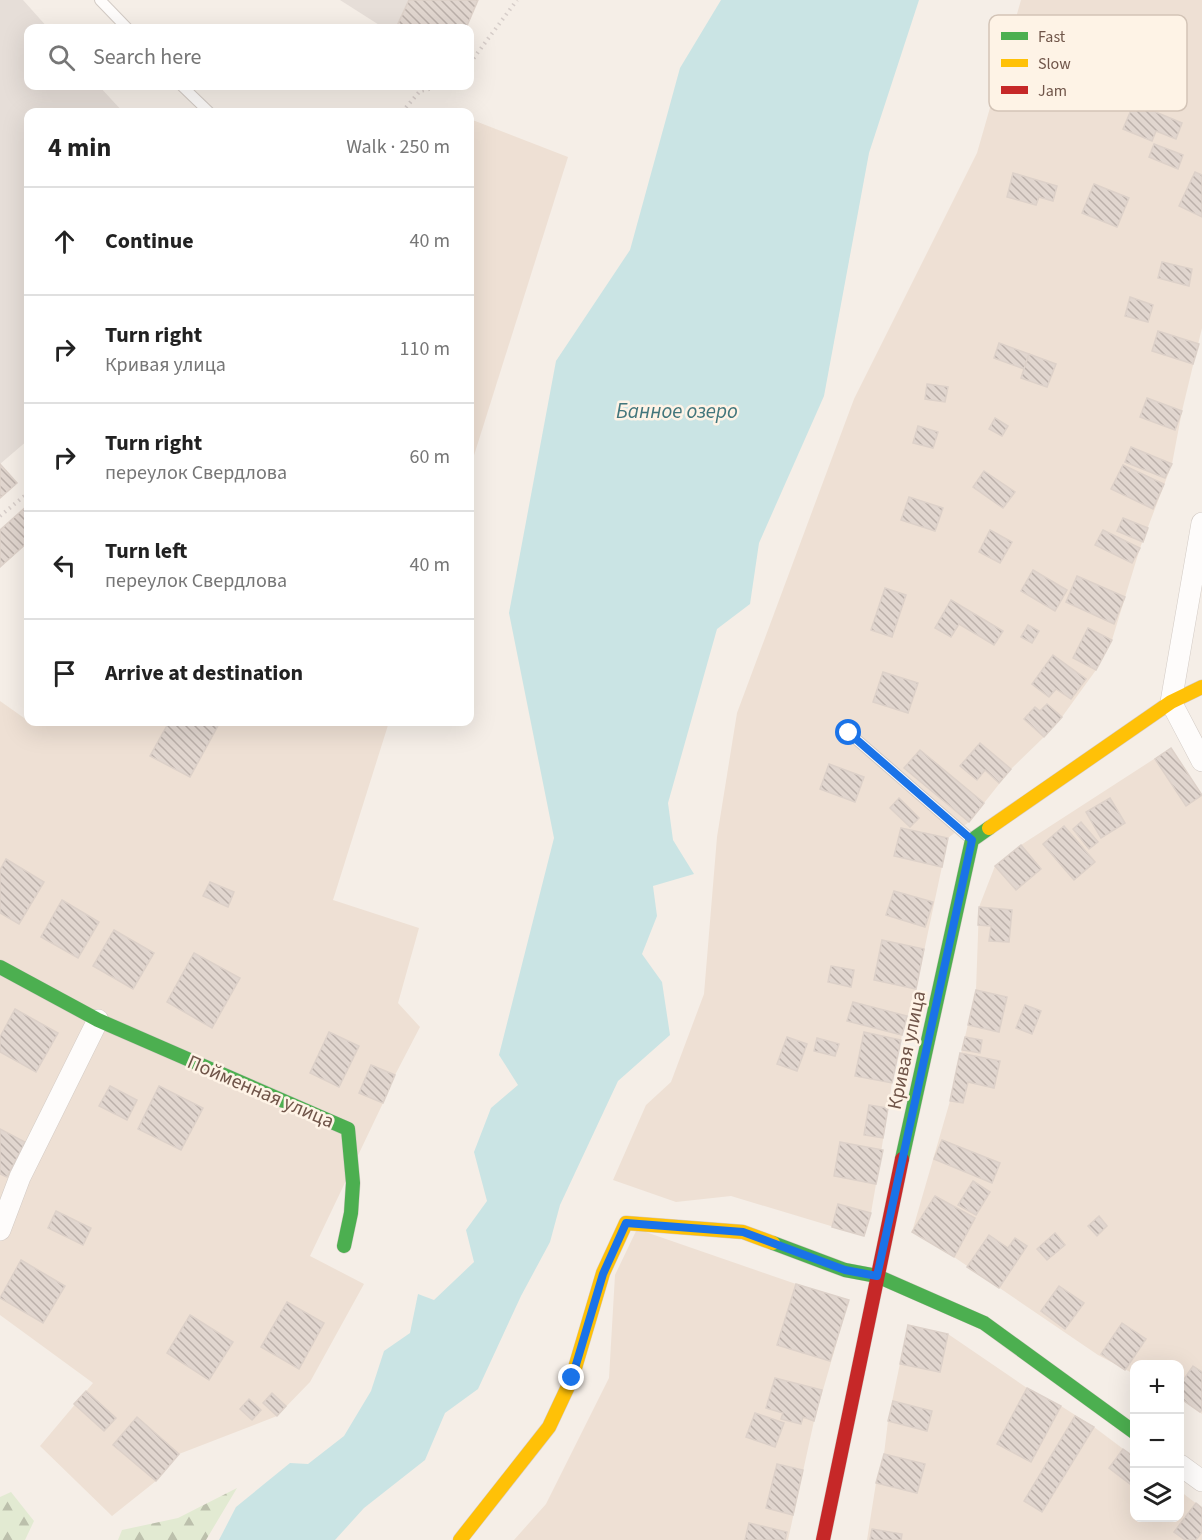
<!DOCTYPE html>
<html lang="en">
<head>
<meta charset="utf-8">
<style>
  :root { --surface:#fff; --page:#f6f6f6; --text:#222; --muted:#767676; --line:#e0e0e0 }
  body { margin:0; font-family:"Source Sans 3",sans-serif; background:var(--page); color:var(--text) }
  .controls { position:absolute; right:18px; bottom:18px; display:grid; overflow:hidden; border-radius:12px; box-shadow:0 6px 24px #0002 }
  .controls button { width:54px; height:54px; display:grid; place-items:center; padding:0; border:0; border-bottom:2px solid var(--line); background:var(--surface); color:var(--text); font:30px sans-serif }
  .stop { position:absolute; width:18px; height:18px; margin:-14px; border:4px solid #1a73e8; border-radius:50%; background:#fff }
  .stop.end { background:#1a73e8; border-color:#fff; box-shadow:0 2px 6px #0008 }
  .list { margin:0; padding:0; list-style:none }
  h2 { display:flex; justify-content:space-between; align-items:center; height:78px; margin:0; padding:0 24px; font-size:26px }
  h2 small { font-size:20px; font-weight:400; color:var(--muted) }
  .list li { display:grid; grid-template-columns:39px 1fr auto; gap:18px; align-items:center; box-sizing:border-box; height:108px; padding:0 24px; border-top:2px solid var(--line) }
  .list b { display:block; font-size:22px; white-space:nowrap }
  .list p { margin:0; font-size:20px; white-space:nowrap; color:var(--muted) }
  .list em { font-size:20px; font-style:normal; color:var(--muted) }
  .icon { flex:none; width:33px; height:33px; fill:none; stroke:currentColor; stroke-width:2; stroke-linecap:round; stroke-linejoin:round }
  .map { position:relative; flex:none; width:1202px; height:1540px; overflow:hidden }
  .search { position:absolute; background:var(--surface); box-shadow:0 6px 24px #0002; left:24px; top:24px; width:450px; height:66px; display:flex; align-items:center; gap:15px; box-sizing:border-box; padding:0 21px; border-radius:12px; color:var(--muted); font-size:22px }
  .panel { position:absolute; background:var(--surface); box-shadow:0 6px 24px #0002; left:24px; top:108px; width:450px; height:618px; border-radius:12px }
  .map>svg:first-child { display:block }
  .residential { fill:#eee0d4 }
  .industrial { fill:#e6ded8 }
  .forest { fill:url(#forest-firs) }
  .water { fill:#cae4e4 }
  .building { fill:url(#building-back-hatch); stroke:#ddd1c9; stroke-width:1.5 }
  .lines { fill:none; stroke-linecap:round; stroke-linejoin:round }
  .lane-casing { stroke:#d3cbc5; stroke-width:12 }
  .street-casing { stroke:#d3cbc5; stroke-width:22 }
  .fast-casing { stroke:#d4cac4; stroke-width:15 }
  .slow-casing { stroke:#d4cac4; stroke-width:15 }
  .jam-casing { stroke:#d4cac4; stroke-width:15 }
  .path { stroke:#d6cdc9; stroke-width:4; stroke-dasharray:1.5 4.5; stroke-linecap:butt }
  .lane { stroke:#fefcfb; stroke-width:10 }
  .street { stroke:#fefcfb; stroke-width:21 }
  .fast { stroke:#4caf50; stroke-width:14 }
  .slow { stroke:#ffc107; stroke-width:14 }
  .jam { stroke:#c62828; stroke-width:14 }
  .route { stroke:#1a73e8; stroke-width:8 }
  .labels { text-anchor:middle; stroke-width:5; stroke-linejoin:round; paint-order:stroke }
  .street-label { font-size:20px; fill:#705549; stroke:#fef3e6 }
  .water-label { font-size:21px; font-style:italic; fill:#42767c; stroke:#fef3e6 }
  .key { fill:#fef3e6; stroke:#d3c4b7; stroke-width:1.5 }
  .key-label { font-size:16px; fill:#705549 }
</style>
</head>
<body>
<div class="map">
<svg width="1202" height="1540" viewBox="0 0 1202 1540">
  <defs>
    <pattern id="forest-firs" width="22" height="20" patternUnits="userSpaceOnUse" patternTransform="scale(1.5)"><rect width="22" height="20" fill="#e2ead2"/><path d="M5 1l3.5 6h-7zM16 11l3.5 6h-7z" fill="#bcc0ac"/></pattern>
    <pattern id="building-back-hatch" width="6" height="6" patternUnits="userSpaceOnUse" patternTransform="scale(1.5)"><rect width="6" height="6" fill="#e1d6cf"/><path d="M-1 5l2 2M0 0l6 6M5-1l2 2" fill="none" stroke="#bbb0aa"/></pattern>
  </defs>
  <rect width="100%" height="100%" fill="#f5eee7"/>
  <g class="residential">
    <polygon points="1021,0 1202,0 1202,328 1182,411 1172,464 1140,548 1112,640 1096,670 1062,717 1044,737 1011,769 969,822 948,838 916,989 902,1035 892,1083 876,1184 871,1213 864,1236 731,1196 676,1202 613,1180 646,1105 671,1082 704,994 717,837 737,713 854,399 977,153"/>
    <polygon points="470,119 568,157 470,468"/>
    <polygon points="0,701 34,725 36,722 389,722 333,900 419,928 398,1003 420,1027 395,1075 383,1103 310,1256 364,1284 310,1382 277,1416 179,1454 156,1481 112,1516 40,1446 93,1383 0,1315"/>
    <polygon points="1171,748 1202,795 1202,1414 1180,1398 1180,1364 1134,1364 1134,1374 1098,1355 954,1257 912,1232 950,1101 976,990 979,907 995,866 1021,845"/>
    <polygon points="637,1229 796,1284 849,1300 814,1421 788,1540 514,1540 546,1504 609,1378 615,1275"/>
    <polygon points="908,1325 948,1334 1027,1388 1061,1406 1094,1427 1134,1457 1134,1518 1180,1518 1180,1491 1202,1508 1202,1540 867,1540 876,1483 884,1454 888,1421"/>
  </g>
  <g class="industrial">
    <polygon points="0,0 23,0 48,28 28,28 28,86 99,86 123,112 28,112 28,440 0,464"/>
    <polygon points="340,0 478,0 466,28 384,28"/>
  </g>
  <g class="forest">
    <polygon points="237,1488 206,1540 118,1540 122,1530 178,1518"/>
    <polygon points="11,1492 34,1521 25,1540 0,1540 0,1497"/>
  </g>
  <polygon class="water" points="721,0 919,0 869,153 824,396 759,543 750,604 717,629 668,803 673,840 694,874 653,886 657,916 642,954 662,982 670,1035 618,1081 560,1205 550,1242 521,1296 478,1389 445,1413 425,1460 364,1508 335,1540 219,1540 236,1507 290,1463 308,1464 344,1436 371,1391 384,1351 410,1333 418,1294 434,1300 474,1262 466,1230 487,1201 474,1152 491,1108 518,1085 499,1055 554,838 509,613 556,361 630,250 680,68"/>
  <g class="building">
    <polygon points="409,0 478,0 466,28 396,28"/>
    <polygon points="1134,103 1182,123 1176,139 1156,131 1152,141 1123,129"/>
    <polygon points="1154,144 1183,155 1178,169 1149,157"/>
    <polygon points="1195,172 1202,175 1202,217 1179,206"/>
    <polygon points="1013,173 1057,186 1053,201 1039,197 1036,205 1007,197"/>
    <polygon points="1094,184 1129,198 1117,227 1082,213"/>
    <polygon points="1162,262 1192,269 1189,286 1158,278"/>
    <polygon points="1130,297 1153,305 1148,322 1125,316"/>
    <polygon points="1158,331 1199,344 1193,364 1152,351"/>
    <polygon points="999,343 1029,354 1024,369 994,358"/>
    <polygon points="1029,354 1056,364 1047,387 1021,378"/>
    <polygon points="927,384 948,387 945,402 925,399"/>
    <polygon points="1147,398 1182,411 1175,430 1140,417"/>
    <polygon points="995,418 1008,426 1002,436 989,429"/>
    <polygon points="918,426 938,432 933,448 913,443"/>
    <polygon points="1131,447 1172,464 1165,478 1125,462"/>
    <polygon points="0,464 17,483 0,498"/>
    <polygon points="1123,465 1164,484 1153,509 1111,489"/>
    <polygon points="984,471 1015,492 1003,508 973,487"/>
    <polygon points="909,497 943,508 935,531 901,520"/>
    <polygon points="28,505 28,542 0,567 0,530"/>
    <polygon points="1123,518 1148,528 1143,542 1117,531"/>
    <polygon points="990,530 1012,542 1000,563 979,552"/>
    <polygon points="1103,530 1140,548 1132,563 1095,545"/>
    <polygon points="1033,570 1067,590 1055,611 1021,591"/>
    <polygon points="1077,576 1125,597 1114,624 1066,602"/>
    <polygon points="885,588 906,595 892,637 871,630"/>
    <polygon points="951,600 1003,631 994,645 959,624 951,637 935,628"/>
    <polygon points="1028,625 1039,631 1032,643 1021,637"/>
    <polygon points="1088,628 1112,640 1096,670 1073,658"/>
    <polygon points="1053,655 1086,679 1071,699 1056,689 1049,697 1032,684"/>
    <polygon points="883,672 918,683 908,713 873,702"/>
    <polygon points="1047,704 1062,717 1044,737 1024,719 1035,707 1040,711"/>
    <polygon points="169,722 220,722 190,777 150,756"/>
    <polygon points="980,743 1011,769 999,783 985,770 977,780 960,766"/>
    <polygon points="1171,748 1202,795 1186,806 1155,759"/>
    <polygon points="920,750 984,803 969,822 904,768"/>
    <polygon points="829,764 864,777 855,802 820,789"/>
    <polygon points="899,798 919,818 910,827 890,808"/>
    <polygon points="1110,798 1125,823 1101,838 1086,812"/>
    <polygon points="1081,822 1098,842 1089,849 1073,829"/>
    <polygon points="1064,826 1095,862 1074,880 1043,844"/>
    <polygon points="901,828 948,838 942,867 894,856"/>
    <polygon points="1021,845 1041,869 1016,890 995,866"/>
    <polygon points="6,859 44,882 19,924 0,913 0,870"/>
    <polygon points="210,882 234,892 228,907 203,896"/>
    <polygon points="894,891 933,902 925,927 886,915"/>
    <polygon points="62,900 99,922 78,958 41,937"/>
    <polygon points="979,907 1012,910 1009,942 989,941 991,926 978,925"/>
    <polygon points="114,930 154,953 133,989 93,966"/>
    <polygon points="882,940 924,949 916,989 874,980"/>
    <polygon points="194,953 240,978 212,1028 167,1002"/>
    <polygon points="831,966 854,970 851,987 828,982"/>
    <polygon points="976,990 1007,997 999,1032 968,1025"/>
    <polygon points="853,1002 907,1016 902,1035 847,1021"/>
    <polygon points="1025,1005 1041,1011 1032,1034 1016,1028"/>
    <polygon points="15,1009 58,1033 36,1072 0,1052 0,1037"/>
    <polygon points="329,1032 359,1046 339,1087 310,1073"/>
    <polygon points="864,1032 901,1040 892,1083 855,1076"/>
    <polygon points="787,1037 807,1044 797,1071 777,1064"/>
    <polygon points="965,1037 982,1040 980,1053 962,1050"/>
    <polygon points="817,1038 839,1044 835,1056 814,1051"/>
    <polygon points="960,1053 1000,1061 994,1088 968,1082 963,1103 950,1101"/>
    <polygon points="371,1065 395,1075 383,1103 359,1093"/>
    <polygon points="110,1086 137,1100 127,1120 99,1106"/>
    <polygon points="159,1086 203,1108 181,1150 138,1129"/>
    <polygon points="869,1105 888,1108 883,1138 864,1135"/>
    <polygon points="0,1129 25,1142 7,1177 0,1174"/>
    <polygon points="942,1140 1000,1163 992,1183 934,1159"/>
    <polygon points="840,1142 883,1150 876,1184 834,1176"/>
    <polygon points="973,1181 990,1192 976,1215 958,1205"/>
    <polygon points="935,1196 975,1218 954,1257 912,1232"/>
    <polygon points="838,1204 871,1213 864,1236 832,1227"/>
    <polygon points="56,1211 91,1228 83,1245 48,1228"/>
    <polygon points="1099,1216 1107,1226 1097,1236 1088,1226"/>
    <polygon points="1055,1233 1065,1245 1047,1260 1037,1249"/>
    <polygon points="989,1235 1008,1248 1015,1238 1027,1246 999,1288 967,1267"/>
    <polygon points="21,1260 65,1286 43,1323 0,1298"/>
    <polygon points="796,1284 849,1300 830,1361 777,1345"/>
    <polygon points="1059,1286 1084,1303 1065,1329 1041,1311"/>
    <polygon points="287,1302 324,1323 299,1369 261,1347"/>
    <polygon points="190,1315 233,1342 209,1380 167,1353"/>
    <polygon points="1122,1323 1146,1339 1125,1370 1101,1354"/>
    <polygon points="908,1325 948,1334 940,1372 900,1364"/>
    <polygon points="1193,1366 1202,1372 1202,1410 1200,1412 1180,1398 1180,1385"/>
    <polygon points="775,1378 822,1390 814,1421 803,1417 801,1424 781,1419 783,1413 766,1408"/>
    <polygon points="1027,1388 1061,1406 1031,1462 997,1444"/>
    <polygon points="86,1391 116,1418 104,1431 74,1404"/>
    <polygon points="272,1393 286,1406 277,1416 263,1403"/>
    <polygon points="249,1399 261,1410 252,1420 240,1409"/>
    <polygon points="893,1401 932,1411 927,1431 888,1421"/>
    <polygon points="755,1413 784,1423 775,1447 746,1437"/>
    <polygon points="1075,1416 1094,1427 1042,1512 1024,1501"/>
    <polygon points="137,1417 179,1454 156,1481 113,1445"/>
    <polygon points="1123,1449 1134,1457 1134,1487 1109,1468"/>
    <polygon points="884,1454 925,1464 917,1493 876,1483"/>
    <polygon points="777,1464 803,1470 793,1515 766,1508"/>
    <polygon points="1196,1503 1202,1508 1202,1532 1196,1540 1185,1540 1174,1532"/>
    <polygon points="749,1523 787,1532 785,1540 745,1540"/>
    <polygon points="872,1529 902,1534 901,1540 870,1540"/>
  </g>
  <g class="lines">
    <defs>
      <g id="lane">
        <polyline points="100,0 127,28"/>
        <polyline points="182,86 209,112"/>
        <polyline points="849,733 972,840"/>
      </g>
      <g id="street">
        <polyline points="1202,523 1171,702 1202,761"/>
        <polyline points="0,1230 20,1177 98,1020"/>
        <polyline points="1180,1465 1202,1481"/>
      </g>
      <g id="fast">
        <polyline points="0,967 98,1020 348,1129 353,1183 351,1213 344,1246"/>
        <polyline points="902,1159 972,840 989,828"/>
        <polyline points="773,1243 845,1270 877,1276 984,1323 1134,1432"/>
      </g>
      <g id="slow">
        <polyline points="989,828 1171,702 1202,687"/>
        <polyline points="460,1540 549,1427 572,1378 603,1273 626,1223 743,1232 773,1243"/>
      </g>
      <polyline id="jam" points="823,1540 902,1159"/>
    </defs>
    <use href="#lane" class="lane-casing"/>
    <use href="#street" class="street-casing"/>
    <use href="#fast" class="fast-casing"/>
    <use href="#slow" class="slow-casing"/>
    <use href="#jam" class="jam-casing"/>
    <g class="path">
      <polyline points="470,63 517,0"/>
      <polyline points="402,112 420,91 443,86"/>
      <polyline points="0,516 28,493"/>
    </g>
    <use href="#lane" class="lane"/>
    <use href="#street" class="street"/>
    <use href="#fast" class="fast"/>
    <use href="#slow" class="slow"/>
    <use href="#jam" class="jam"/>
  </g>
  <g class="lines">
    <polyline class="route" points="572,1378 603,1274 626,1223 743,1232 845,1270 877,1276 972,840 849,733"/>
  </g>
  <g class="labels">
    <g class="street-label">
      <text transform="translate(906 1050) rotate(-78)" y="7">Кривая улица</text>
      <text transform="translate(261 1091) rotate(23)" y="7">Пойменная улица</text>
    </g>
    <g class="water-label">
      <text x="677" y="418">Банное озеро</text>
    </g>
  </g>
  <rect x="989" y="15" width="198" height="96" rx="9" class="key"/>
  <rect x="1001" y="32" width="27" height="8" fill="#4caf50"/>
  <rect x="1001" y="59" width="27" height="8" fill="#ffc107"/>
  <rect x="1001" y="86" width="27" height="8" fill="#c62828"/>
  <g class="key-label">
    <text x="1038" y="42">Fast</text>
    <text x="1038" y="69">Slow</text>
    <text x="1038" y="96">Jam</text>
  </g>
</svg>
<div class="controls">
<button>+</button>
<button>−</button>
<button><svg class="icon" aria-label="layers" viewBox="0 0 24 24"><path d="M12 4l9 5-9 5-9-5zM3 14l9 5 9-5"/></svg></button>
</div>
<div class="stop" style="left:849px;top:733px"></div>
<div class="stop end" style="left:572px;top:1378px"></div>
<div class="search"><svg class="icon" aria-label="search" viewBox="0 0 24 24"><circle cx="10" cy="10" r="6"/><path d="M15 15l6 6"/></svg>Search here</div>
<section class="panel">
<h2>4 min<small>Walk · 250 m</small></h2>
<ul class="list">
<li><svg class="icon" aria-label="ahead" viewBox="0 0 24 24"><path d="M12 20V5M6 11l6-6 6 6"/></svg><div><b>Continue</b></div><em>40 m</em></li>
<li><svg class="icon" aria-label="right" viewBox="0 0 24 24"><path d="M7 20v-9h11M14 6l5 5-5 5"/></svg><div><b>Turn right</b><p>Кривая улица</p></div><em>110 m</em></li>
<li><svg class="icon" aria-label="right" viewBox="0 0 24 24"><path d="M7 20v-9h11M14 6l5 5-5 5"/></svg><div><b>Turn right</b><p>переулок Свердлова</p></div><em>60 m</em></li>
<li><svg class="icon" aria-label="left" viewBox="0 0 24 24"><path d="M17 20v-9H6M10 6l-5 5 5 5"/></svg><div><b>Turn left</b><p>переулок Свердлова</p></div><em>40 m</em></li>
<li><svg class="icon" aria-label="arrive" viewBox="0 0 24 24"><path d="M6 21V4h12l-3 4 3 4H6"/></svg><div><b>Arrive at destination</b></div></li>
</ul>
</section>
</div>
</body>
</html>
